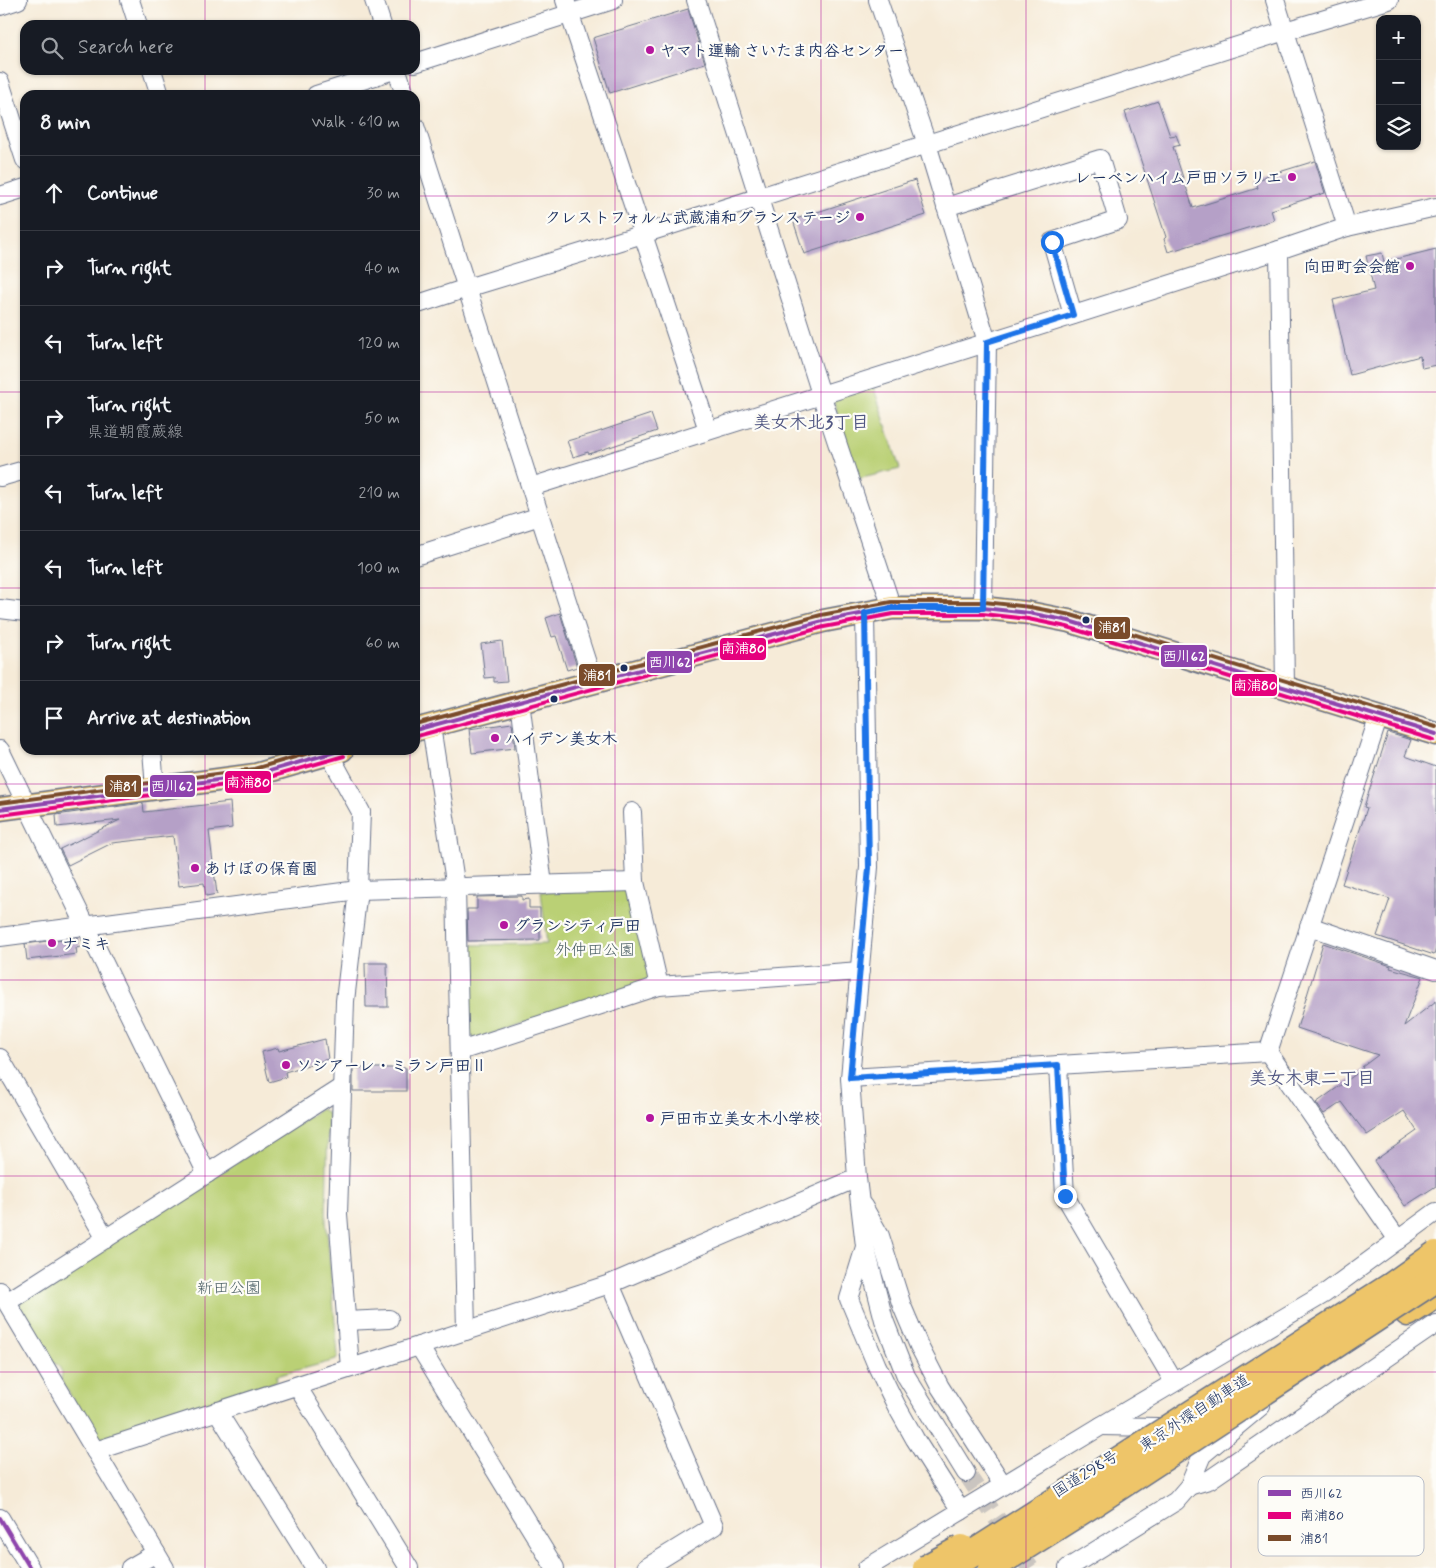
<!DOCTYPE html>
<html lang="en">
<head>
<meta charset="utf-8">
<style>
  :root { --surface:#171b24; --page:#20242c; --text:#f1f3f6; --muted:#9ea1a6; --line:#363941 }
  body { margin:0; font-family:Mynerve,"Klee One",sans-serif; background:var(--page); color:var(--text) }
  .controls { position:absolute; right:15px; top:15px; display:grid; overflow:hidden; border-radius:10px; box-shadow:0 1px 4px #0004 }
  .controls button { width:45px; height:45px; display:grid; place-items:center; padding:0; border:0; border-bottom:1px solid var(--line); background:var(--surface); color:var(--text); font:25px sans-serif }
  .stop { position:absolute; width:15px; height:15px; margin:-11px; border:4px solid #1a73e8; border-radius:50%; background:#fff }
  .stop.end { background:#1a73e8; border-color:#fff; box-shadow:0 1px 5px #0008 }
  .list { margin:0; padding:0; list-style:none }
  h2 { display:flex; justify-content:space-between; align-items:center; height:65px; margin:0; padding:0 20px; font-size:21px }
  h2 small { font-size:16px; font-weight:400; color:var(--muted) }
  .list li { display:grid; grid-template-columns:32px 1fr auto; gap:15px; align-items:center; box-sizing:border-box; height:75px; padding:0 20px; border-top:1px solid var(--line) }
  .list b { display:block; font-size:19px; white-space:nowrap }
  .list p { margin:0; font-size:16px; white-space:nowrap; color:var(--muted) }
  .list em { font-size:16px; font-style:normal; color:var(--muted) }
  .icon { flex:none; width:28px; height:28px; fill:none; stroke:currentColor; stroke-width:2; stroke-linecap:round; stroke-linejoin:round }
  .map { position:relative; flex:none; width:1436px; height:1568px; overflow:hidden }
  .search { position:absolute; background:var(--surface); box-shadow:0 1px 4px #0004; left:20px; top:20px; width:400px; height:55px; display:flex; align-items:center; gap:12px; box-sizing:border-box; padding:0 18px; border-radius:15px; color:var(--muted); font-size:19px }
  .panel { position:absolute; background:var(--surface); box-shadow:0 1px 4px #0004; left:20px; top:90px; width:400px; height:665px; border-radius:15px }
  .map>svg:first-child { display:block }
  .green { fill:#bad074; stroke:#6a8069 }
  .building { fill:#b5a0c7 }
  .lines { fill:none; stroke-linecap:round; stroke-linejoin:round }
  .minor-tunnel { stroke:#cac5c0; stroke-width:18; stroke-dasharray:18 9; stroke-linecap:butt }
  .minor-casing { stroke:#687189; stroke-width:20 }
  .major-casing { stroke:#687189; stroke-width:25 }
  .highway-casing { stroke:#687189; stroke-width:29 }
  .minor { stroke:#fff; stroke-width:18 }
  .major { stroke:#eec569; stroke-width:22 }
  .highway { stroke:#eec569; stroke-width:26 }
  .highway-bridge-casing { stroke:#687189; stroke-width:29; stroke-linecap:butt }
  .highway-bridge { stroke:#eec569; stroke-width:26 }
  .bus-1-casing { stroke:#fdfcf7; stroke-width:8 }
  .bus-2-casing { stroke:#fdfcf7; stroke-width:8 }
  .bus-3-casing { stroke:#fdfcf7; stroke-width:8 }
  .bus-1 { stroke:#8e44ad; stroke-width:4 }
  .bus-2 { stroke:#e5007d; stroke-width:4 }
  .bus-3 { stroke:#7a4b2a; stroke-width:4 }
  .route { stroke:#1a73e8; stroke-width:6 }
  .grid { fill:none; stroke:#b5179e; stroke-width:1; stroke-opacity:0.55 }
  .poi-dot { fill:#b5179e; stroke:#fdfcf7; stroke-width:2 }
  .bus-dot { fill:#1b2f5e; stroke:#fdfcf7; stroke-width:2 }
  .labels { text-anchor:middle; stroke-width:4.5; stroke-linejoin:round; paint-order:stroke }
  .poi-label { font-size:16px; font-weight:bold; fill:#1b2f5e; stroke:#fdfcf7; text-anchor:start }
  .park-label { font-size:16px; fill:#4b5f65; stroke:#fdfcf7 }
  .street-label { font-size:16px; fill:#1b2f5e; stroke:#fdfcf7 }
  .neighbourhood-label { font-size:18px; font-weight:bold; fill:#515783; stroke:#fdfcf7 }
  .key { fill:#fdfcf7; stroke:#b9bec9; stroke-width:1 }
  .key-label { font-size:14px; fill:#1b2f5e }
  .line-badge { stroke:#fdfcf7; stroke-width:2 }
  .badge-label { font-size:14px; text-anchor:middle; font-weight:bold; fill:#fff }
</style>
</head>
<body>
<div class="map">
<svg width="1436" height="1568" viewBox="0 0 1436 1568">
  <rect width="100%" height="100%" fill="#fdfcf7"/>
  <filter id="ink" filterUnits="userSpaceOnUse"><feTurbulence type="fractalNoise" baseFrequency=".02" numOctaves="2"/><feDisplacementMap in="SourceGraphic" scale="10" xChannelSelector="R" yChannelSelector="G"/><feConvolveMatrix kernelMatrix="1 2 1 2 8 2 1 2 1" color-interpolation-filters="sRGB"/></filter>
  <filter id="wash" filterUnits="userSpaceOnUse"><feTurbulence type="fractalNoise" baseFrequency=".0096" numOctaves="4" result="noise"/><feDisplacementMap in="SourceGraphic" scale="20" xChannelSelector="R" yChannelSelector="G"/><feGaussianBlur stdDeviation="1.12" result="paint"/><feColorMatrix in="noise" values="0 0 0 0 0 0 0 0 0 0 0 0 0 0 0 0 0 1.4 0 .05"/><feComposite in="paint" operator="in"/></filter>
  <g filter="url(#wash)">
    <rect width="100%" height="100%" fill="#f6ebd8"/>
    <g class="green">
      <polygon points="872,382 900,469 858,479 832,396"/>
      <polygon points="623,889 631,894 649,974 645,983 473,1040 465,1035 464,945 547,944 541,892"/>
      <polygon points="321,1109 328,1113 326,1220 338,1356 336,1360 276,1376 277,1381 104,1440 96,1437 61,1380 62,1372 58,1365 51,1362 20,1307 20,1301"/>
    </g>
    <g id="blocks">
      <g class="building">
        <polygon points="688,9 705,63 610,93 593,38"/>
        <polygon points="1158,101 1170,136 1176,135 1180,145 1173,147 1193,208 1258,188 1256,181 1263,179 1263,177 1315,161 1325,193 1271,210 1274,220 1168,252 1164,239 1166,237 1125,112"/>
        <polygon points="915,180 926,215 804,254 793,220"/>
        <polygon points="1436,249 1436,365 1422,368 1420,356 1350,375 1333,300 1374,290 1366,256 1382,253 1384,262"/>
        <polygon points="651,414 657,431 589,454 588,452 573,457 567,441 595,433"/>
        <polygon points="560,613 577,667 567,670 556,636 552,637 546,618"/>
        <polygon points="502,641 507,681 494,682 494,677 485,678 481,644"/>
        <polygon points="512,723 515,748 472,753 469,729"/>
        <polygon points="1388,733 1411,740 1405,756 1436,767 1436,948 1434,955 1377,936 1390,899 1342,884 1367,808 1364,807"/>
        <polygon points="230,802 232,828 209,831 217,894 206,896 204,883 179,886 173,836 112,843 68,865 60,849 120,820 57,827 56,815 143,803 144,812"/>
        <polygon points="522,896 522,900 529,899 529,908 540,908 540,940 468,941 467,909 477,909 477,897"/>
        <polygon points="78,937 80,947 76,948 77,954 27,960 25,944"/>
        <polygon points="1323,943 1391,966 1390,968 1423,977 1404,1026 1436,1001 1436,1186 1405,1206 1374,1161 1417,1131 1404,1111 1367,1135 1342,1102 1324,1114 1316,1103 1363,1069 1362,1067 1378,1055 1297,1028"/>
        <polygon points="365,963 387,963 388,1007 366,1007"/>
        <polygon points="325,1039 328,1059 285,1072 286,1077 269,1082 262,1052 278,1048 279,1051"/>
        <rect x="353" y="1068" width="53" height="23"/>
      </g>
    </g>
  </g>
  <g filter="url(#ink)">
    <use href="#blocks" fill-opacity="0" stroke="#687189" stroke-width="1"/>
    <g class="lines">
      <polyline class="minor-tunnel" points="966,1473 1030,1568"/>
      <defs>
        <g id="minor">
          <polyline points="130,0 138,25"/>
          <polyline points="374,0 382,25"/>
          <polyline points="565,0 708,430"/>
          <polyline points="696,0 821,394 892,608"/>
          <polyline points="878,0 927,144 987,342 983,608"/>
          <polyline points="1275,0 1347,227"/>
          <polyline points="0,6 18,0"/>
          <polyline points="415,63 613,0"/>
          <polyline points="152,70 160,95"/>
          <polyline points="397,70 405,95"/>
          <polyline points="0,82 25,160"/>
          <polyline points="316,95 394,70"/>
          <polyline points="415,126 593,682"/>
          <polyline points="0,196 25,188"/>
          <polyline points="946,207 1100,159 1118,220 1052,242 1073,315"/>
          <polyline points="1279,250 1285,687"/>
          <polyline points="415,305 467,288 643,234 1285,31 1389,0"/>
          <polyline points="0,477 25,470"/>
          <polyline points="531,487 1279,250 1347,227 1436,207"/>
          <polyline points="415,556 540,516"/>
          <polyline points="0,609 25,612"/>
          <polyline points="865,613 869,867 850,1078 857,1178 865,1246 884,1320 906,1376 966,1473"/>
          <polyline points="520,701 543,885"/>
          <polyline points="1379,716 1268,1052 1398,1240"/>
          <polyline points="431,726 456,888 466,1331"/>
          <polyline points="0,750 207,1174"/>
          <polyline points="152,750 155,788"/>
          <polyline points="327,750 361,812 358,890 345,1001 338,1214 350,1368"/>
          <polyline points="632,812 635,882"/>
          <polyline points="1309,926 1436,970"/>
          <polyline points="0,937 358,890 635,882 659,986"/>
          <polyline points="460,1051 659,986 860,971"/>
          <polyline points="0,1058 106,1239"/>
          <polyline points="1058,1065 1065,1196 1174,1382"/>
          <polyline points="850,1078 1268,1052"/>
          <polyline points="863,1206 880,1236 902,1306 919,1346 940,1387 1003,1485"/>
          <polyline points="865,1247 849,1299 877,1366 896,1405 915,1439 961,1511"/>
          <polyline points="610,1284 714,1526 646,1568"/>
          <polyline points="0,1291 165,1568"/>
          <polyline points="7,1302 342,1087"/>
          <polyline points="346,1321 389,1319"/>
          <polyline points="419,1346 555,1568"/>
          <polyline points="297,1386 409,1568"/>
          <polyline points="217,1411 315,1568"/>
          <polyline points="1101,1426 1157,1427"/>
          <polyline points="95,1451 610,1284 857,1178"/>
          <polyline points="1189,1486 1209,1480 1436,1324"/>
          <polyline points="0,1518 30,1568"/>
          <polyline points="130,1568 156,1553"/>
          <polyline points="867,1568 1101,1426 1324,1294 1436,1212"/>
          <polyline points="1068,1568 1176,1501 1189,1486 1202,1455 1261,1406"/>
        </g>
        <g id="major">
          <polyline points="415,730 823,621 892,608 983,608 1029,613 1069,621 1436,734"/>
          <polyline points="0,809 255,775 342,750"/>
        </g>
        <polyline id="highway" points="1408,1313 1436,1295"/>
      </defs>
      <use href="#minor" class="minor-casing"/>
      <use href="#major" class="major-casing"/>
      <use href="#highway" class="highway-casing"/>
      <use href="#minor" class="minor"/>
      <use href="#major" class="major"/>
      <use href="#highway" class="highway"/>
      <defs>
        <g id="highway-bridge">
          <polyline points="926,1568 962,1548"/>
          <polyline points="950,1568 1391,1286 1436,1254"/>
          <polyline points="991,1568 1096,1502 1436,1279"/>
        </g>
      </defs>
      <use href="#highway-bridge" class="highway-bridge-casing"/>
      <use href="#highway-bridge" class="highway-bridge"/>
      <defs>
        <g id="bus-1">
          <polyline points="415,730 823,621 892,608 983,608 1029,613 1069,621 1436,734"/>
          <polyline points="0,809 255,775 342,750"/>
          <polyline points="0,1518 30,1568"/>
        </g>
        <g id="bus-2">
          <polyline points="417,736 824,627 893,614 983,614 1028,619 1067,627 1434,740"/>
          <polyline points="1,815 256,781 344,756"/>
        </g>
        <g id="bus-3">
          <polyline points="415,724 821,615 891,602 984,602 1030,607 1071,615 1436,727"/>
          <polyline points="0,803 254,769 319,750"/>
        </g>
      </defs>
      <use href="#bus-1" class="bus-1-casing"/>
      <use href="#bus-2" class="bus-2-casing"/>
      <use href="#bus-3" class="bus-3-casing"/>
      <use href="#bus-1" class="bus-1"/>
      <use href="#bus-2" class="bus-2"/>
      <use href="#bus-3" class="bus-3"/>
    </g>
  </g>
  <g class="lines" filter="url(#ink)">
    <polyline class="route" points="1052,242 1073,315 987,342 983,608 892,608 865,613 869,868 850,1078 1058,1065 1065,1196"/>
  </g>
  <path class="grid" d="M 205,0 L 205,25M 410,0 L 410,25M 615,0 L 615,1568M 821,0 L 821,1568M 1026,0 L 1026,1568M 1231,0 L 1231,1568M 205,70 L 205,95M 410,70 L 410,95M 0,196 L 25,196M 415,196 L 1436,196M 0,392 L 25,392M 415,392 L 1436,392M 0,588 L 25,588M 415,588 L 1436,588M 205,750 L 205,1568M 410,750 L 410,1568M 0,784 L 1436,784M 0,980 L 1436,980M 0,1176 L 1436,1176M 0,1372 L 1436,1372"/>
  <g class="poi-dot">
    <circle cx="650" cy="50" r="5"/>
    <circle cx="1292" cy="177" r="5"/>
    <circle cx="860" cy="217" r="5"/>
    <circle cx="1410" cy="266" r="5"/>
    <circle cx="495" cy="738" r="5"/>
    <circle cx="195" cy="868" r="5"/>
    <circle cx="504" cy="925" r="5"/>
    <circle cx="52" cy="943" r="5"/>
    <circle cx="286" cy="1065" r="5"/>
    <circle cx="650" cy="1118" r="5"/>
  </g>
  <g class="bus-dot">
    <circle cx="1086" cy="620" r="4.5"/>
    <circle cx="624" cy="668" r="4.5"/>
    <circle cx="554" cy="699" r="4.5"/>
  </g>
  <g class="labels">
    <g class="poi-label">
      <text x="660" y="56">ヤマト運輸 さいたま内谷センター</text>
      <text x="1282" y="183" text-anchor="end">レーベンハイム戸田ソラリエ</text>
      <text x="850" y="223" text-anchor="end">クレストフォルム武蔵浦和グランステージ</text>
      <text x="1400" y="272" text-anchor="end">向田町会会館</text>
      <text x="505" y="744">ハイデン美女木</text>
      <text x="205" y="874">あけぼの保育園</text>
      <text x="514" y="931">グランシティ戸田</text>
      <text x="62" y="949">ナミキ</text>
      <text x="296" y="1071">ソシアーレ・ミラン戸田Ⅱ</text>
      <text x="660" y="1124">戸田市立美女木小学校</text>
    </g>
    <g class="park-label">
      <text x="595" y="955">外仲田公園</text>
      <text x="229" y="1293">新田公園</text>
    </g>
    <g class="street-label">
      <text transform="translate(1194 1412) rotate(-33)" y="6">東京外環自動車道</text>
      <text transform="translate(1085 1473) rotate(-32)" y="6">国道298号</text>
    </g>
    <g class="neighbourhood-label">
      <text x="811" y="428">美女木北3丁目</text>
      <text x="1312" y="1084">美女木東二丁目</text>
    </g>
  </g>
  <rect x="1258" y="1476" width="166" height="80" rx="8" class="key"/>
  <rect x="1268" y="1490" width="23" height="6" fill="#8e44ad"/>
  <rect x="1268" y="1512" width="23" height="7" fill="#e5007d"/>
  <rect x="1268" y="1535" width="23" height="6" fill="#7a4b2a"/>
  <g class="key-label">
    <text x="1300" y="1498">西川62</text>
    <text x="1300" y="1520">南浦80</text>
    <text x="1300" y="1543">浦81</text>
  </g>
  <g class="line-badge">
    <rect x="1093" y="616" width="38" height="24" rx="5" fill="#7a4b2a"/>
    <rect x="719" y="637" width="48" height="24" rx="5" fill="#e5007d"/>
    <rect x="1160" y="644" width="48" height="24" rx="5" fill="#8e44ad"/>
    <rect x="646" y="650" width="47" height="24" rx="5" fill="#8e44ad"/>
    <rect x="578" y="663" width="38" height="24" rx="5" fill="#7a4b2a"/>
    <rect x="1231" y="673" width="47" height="24" rx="5" fill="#e5007d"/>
    <rect x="224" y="770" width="48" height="24" rx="5" fill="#e5007d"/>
    <rect x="149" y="774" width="47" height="24" rx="5" fill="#8e44ad"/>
    <rect x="104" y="774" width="38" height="24" rx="5" fill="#7a4b2a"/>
  </g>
  <g class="badge-label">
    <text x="1112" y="632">浦81</text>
    <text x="743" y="653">南浦80</text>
    <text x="1184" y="661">西川62</text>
    <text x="670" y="667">西川62</text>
    <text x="597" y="680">浦81</text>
    <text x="1255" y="690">南浦80</text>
    <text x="248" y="787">南浦80</text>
    <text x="172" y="791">西川62</text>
    <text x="123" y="791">浦81</text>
  </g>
</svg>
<div class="controls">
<button>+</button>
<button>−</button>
<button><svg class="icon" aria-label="layers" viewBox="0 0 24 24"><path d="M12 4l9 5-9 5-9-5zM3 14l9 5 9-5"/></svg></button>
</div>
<div class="stop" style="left:1052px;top:242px"></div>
<div class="stop end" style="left:1065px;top:1196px"></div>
<div class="search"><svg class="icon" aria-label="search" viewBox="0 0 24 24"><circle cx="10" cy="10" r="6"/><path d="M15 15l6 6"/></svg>Search here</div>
<section class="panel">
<h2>8 min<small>Walk · 610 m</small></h2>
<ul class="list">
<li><svg class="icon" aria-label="ahead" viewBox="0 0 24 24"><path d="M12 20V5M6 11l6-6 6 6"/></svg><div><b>Continue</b></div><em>30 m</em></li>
<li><svg class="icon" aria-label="right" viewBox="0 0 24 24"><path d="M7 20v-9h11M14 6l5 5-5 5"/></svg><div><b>Turn right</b></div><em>40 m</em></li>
<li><svg class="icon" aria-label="left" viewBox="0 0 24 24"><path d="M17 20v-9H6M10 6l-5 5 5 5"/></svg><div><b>Turn left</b></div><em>120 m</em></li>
<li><svg class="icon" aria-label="right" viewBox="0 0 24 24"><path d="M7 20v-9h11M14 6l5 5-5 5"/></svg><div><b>Turn right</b><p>県道朝霞蕨線</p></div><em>50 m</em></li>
<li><svg class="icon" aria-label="left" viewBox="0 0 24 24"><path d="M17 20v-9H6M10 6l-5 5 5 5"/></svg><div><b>Turn left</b></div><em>210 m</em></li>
<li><svg class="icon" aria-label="left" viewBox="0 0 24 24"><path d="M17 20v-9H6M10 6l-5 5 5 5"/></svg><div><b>Turn left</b></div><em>100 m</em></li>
<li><svg class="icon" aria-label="right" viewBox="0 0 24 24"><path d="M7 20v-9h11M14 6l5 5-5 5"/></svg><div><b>Turn right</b></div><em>60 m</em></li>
<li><svg class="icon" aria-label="arrive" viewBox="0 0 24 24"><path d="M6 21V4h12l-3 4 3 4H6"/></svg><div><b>Arrive at destination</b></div></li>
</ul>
</section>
</div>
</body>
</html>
